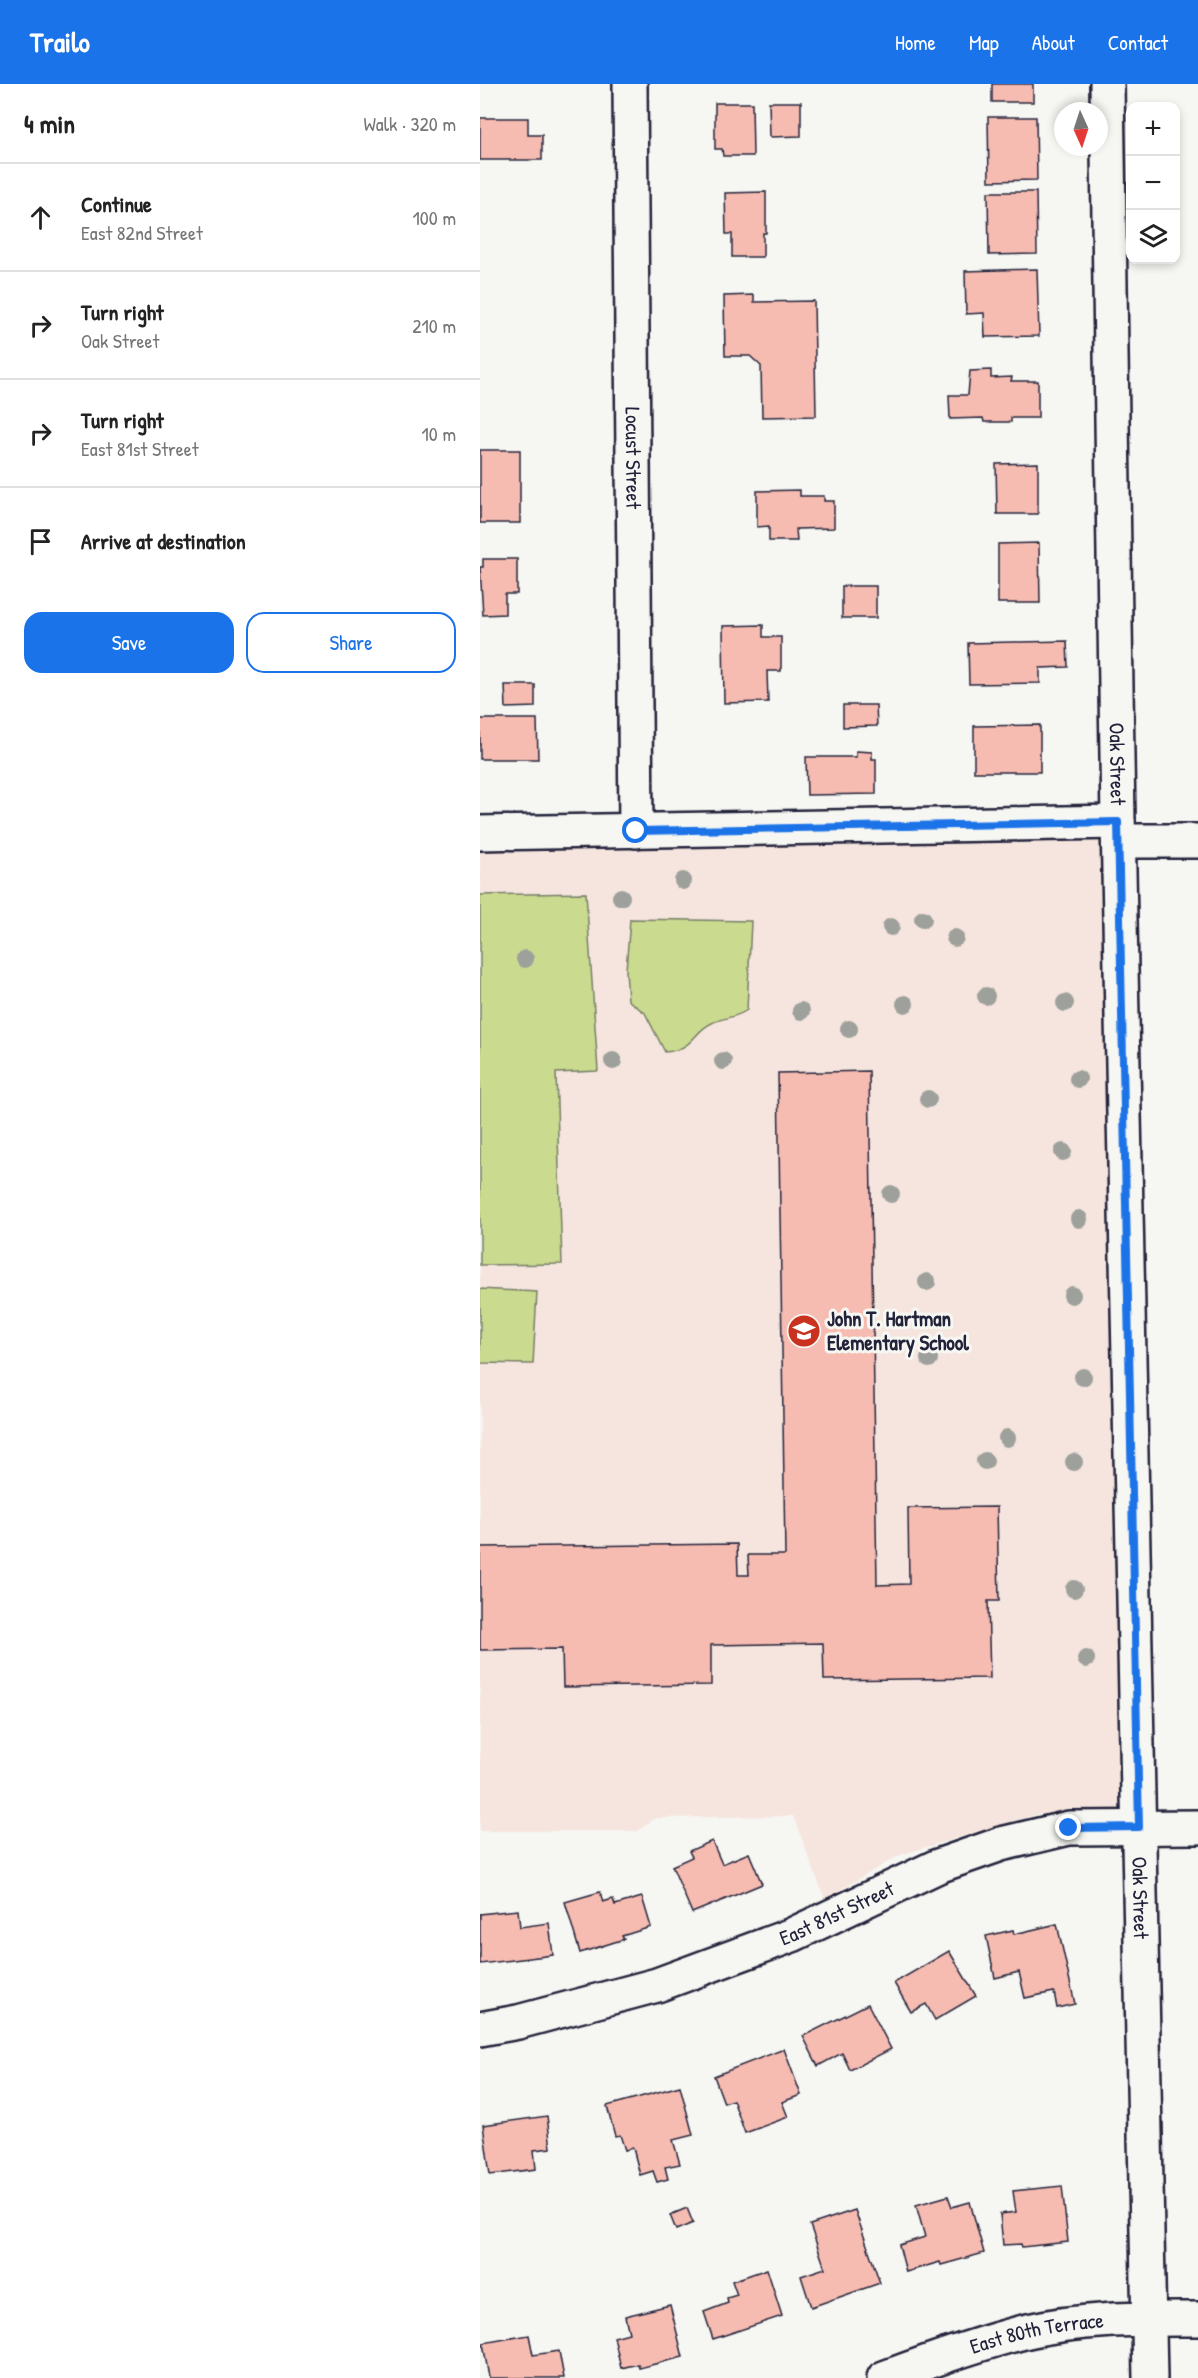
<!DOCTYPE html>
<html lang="en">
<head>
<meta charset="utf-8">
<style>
  :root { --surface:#fff; --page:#f2f2f2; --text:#222; --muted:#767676; --line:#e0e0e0; --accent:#1a73e8 }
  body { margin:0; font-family:"Patrick Hand",sans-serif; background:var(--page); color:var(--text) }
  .controls { position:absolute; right:18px; top:18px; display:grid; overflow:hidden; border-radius:12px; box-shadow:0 3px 9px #0003 }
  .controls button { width:54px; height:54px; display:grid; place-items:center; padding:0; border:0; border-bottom:2px solid var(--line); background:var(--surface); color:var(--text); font:30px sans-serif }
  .compass { position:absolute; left:574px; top:18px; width:54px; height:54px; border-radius:50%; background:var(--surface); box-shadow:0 3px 9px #0003; rotate:177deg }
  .stop { position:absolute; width:18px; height:18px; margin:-14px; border:4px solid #1a73e8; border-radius:50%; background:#fff }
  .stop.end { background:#1a73e8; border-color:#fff; box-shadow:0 2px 6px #0008 }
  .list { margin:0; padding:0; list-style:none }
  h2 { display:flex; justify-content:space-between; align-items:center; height:78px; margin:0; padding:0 24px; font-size:26px }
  h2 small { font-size:20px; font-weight:400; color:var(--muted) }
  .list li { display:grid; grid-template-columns:39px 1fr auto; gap:18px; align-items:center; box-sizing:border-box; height:108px; padding:0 24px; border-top:2px solid var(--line) }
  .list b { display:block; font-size:22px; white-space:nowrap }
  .list p { margin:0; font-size:20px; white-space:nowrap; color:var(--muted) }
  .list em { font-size:20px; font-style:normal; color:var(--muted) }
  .actions { display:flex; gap:12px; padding:18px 24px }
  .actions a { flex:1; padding:14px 0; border:2px solid var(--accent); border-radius:18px; text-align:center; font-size:21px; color:var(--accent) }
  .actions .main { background:var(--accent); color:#fff }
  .icon { flex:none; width:33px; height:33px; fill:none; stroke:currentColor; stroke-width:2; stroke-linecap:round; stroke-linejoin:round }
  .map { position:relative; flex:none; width:718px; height:2294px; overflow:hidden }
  header { display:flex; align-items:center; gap:36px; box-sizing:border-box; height:84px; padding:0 30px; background:var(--accent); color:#fff }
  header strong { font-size:28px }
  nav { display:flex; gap:33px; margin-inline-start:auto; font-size:21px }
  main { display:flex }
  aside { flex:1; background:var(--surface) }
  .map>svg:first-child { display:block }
  .built { fill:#f6e5de }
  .green { fill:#cadb90; stroke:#767e66; stroke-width:1.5 }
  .building { fill:#f7bcb1; stroke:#22223b; stroke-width:1.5 }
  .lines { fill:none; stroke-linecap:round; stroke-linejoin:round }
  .minor-casing { stroke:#22223b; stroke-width:38 }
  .minor { stroke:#f6f6f2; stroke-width:33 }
  .tree { fill:#9da09b }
  .route { stroke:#1a73e8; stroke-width:8 }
  .labels { text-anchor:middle; stroke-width:6; stroke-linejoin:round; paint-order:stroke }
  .street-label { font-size:21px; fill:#22223b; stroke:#f6f6f2 }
  .poi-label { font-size:21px; font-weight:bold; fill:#22223b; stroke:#f6f6f2; text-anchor:start }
</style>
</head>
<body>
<header>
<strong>Trailo</strong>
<nav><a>Home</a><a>Map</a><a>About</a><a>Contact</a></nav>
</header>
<main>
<aside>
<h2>4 min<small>Walk · 320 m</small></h2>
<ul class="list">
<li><svg class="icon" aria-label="ahead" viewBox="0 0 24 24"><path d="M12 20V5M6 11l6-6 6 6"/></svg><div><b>Continue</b><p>East 82nd Street</p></div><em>100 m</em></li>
<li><svg class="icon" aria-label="right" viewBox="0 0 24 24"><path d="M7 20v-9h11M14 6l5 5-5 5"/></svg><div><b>Turn right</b><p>Oak Street</p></div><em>210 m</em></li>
<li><svg class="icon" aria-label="right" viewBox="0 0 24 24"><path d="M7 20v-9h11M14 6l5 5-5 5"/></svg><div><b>Turn right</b><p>East 81st Street</p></div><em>10 m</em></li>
<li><svg class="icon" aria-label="arrive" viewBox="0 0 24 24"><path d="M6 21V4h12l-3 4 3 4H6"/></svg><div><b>Arrive at destination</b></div></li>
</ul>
<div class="actions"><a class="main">Save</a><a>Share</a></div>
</aside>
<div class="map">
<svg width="718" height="2294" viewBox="0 0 718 2294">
  <rect width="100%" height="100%" fill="#f6f6f2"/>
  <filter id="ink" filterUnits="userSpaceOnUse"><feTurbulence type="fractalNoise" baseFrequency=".0167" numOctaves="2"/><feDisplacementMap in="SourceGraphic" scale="12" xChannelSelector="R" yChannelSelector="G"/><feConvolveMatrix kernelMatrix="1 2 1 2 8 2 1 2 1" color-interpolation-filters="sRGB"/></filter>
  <g filter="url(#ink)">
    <polygon class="built" points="639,757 658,1730 558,1730 420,1771 345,1815 313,1732 175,1734 158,1747 0,1747 0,764"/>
    <g class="green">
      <polygon points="106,809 118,987 76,989 82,1180 0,1181 0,811"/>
      <path d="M 150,835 L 271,837 L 267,926 C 256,934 244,933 232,939 C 212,948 215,965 185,968 L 165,929 L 148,916 L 146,886 Z"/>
      <polygon points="0,1205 57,1208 53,1280 0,1279"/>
    </g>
    <g class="building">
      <rect x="512" y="0" width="41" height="18"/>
      <polygon points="289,18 321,18 321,52 290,53"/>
      <polygon points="235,19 272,19 273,72 243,72 242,65 235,65"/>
      <polygon points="508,33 556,33 557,96 509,97"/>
      <polygon points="0,34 48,34 48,51 62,51 62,76 0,76"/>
      <polygon points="286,108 286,149 283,149 283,173 252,173 252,150 246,150 245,109"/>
      <polygon points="508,108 556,108 557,170 509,171"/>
      <polygon points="557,185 559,252 505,253 504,229 486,230 485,187"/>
      <polygon points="274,211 274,218 334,217 336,332 282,333 281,282 270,272 245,272 244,212"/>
      <polygon points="511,286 511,294 532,293 531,297 558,297 558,334 531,334 531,338 504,338 503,334 470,335 469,311 488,311 490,287"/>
      <rect x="0" y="366" width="40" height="73"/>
      <polygon points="558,379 558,430 517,430 516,380"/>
      <polygon points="320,406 320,412 344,412 344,417 354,417 354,444 316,445 317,457 289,457 289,442 277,443 277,407"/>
      <polygon points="559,459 560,519 518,519 518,460"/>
      <polygon points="3,475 37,475 37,510 25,510 25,530 3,531 0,483 3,483"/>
      <rect x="362" y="502" width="34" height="32"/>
      <polygon points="283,541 283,553 301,553 301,587 287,587 288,618 244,619 243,542"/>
      <polygon points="587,557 588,583 560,584 560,599 489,600 488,559"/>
      <polygon points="25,601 55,601 55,623 26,624"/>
      <polygon points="363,621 396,621 397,642 363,643"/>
      <polygon points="0,635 57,635 58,675 0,675"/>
      <polygon points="560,641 560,688 494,688 494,642"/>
      <polygon points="376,667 392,668 392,675 396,675 396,710 327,711 326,673 376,673"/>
      <polygon points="389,987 397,1501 429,1500 428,1424 517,1423 519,1517 508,1517 510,1594 344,1596 343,1559 231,1561 231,1601 83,1603 82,1565 0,1566 0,1463 257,1460 258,1491 269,1491 268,1471 305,1471 298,989"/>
      <polygon points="232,1757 242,1780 269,1769 282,1800 212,1829 192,1782 212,1773 209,1767"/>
      <polygon points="120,1808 123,1818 133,1815 135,1821 162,1813 171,1843 142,1852 144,1855 100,1869 85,1818"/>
      <polygon points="38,1826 40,1843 69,1839 73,1871 0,1880 0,1830"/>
      <polygon points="577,1840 595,1920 577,1924 574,1908 545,1914 539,1888 515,1894 506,1852 533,1846 534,1850"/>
      <polygon points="469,1867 496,1912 455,1936 446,1920 431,1928 414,1899"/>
      <polygon points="388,1920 411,1965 370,1986 362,1969 338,1982 323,1952"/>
      <polygon points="304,1965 321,2011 302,2018 308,2033 265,2049 253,2016 244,2019 234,1992"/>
      <polygon points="200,2002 213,2051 193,2056 200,2080 185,2083 188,2095 177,2098 173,2087 160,2091 153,2064 145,2066 140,2051 135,2052 127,2022"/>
      <polygon points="67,2032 71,2064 54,2066 56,2085 10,2091 3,2041"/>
      <polygon points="582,2102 588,2158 542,2163 541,2160 523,2161 520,2130 536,2128 533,2107"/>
      <polygon points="468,2112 472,2123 490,2118 504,2169 461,2181 460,2178 426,2188 419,2161 445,2153 436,2121"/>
      <polygon points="207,2124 213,2139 196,2146 190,2131"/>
      <polygon points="375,2126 400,2199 331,2223 321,2192 345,2184 330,2141"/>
      <polygon points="287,2185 302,2232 233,2255 224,2228 248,2219 247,2214 257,2211 252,2197"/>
      <polygon points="190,2221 203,2273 159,2284 158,2280 141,2284 134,2253 149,2249 145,2232"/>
      <polygon points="49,2251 53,2271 79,2267 84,2294 9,2294 3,2259"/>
    </g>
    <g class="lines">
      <defs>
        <g id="minor">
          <path id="s1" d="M 150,0 L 156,747"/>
          <path id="s2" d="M 627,0 L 638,738 L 670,2294"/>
          <polyline points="0,749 638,738"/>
          <polyline points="639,757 718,757"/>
          <path id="s3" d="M 0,1945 L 38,1938 L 177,1901 L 312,1851 L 458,1782 L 521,1760 L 589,1744 L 718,1743"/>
          <path id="s4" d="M 404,2294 C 452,2276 499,2259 548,2247 C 603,2234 662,2235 718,2235"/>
        </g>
      </defs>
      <use href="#minor" class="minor-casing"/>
      <use href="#minor" class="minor"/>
    </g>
    <g class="tree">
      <circle cx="203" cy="797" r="9"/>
      <circle cx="141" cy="813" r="9"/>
      <circle cx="443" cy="835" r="9"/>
      <circle cx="411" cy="843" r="9"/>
      <circle cx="475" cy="854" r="9"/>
      <circle cx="45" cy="875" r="9"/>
      <circle cx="506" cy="912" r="9"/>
      <circle cx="585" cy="919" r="9"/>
      <circle cx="425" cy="920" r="9"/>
      <circle cx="321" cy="927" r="9"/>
      <circle cx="369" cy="945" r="9"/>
      <circle cx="133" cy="977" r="9"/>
      <circle cx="243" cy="977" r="9"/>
      <circle cx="598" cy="995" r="9"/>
      <circle cx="448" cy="1015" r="9"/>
      <circle cx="583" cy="1068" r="9"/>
      <circle cx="411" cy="1110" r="9"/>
      <circle cx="599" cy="1135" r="9"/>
      <circle cx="447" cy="1198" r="9"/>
      <circle cx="592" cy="1211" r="9"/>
      <circle cx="449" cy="1275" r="9"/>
      <circle cx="603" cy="1293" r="9"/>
      <circle cx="527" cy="1354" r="9"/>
      <circle cx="505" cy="1377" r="9"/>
      <circle cx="594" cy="1378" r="9"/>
      <circle cx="594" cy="1505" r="9"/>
      <circle cx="606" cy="1575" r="9"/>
    </g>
  </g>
  <g class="lines" filter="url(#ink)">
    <polyline class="route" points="156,747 638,738 659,1743 589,1744"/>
  </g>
  <defs>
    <symbol id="school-disc" viewBox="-11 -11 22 22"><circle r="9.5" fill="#c8321e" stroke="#f6f6f2"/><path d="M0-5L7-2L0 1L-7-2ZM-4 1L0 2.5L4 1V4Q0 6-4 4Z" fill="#fff"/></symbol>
  </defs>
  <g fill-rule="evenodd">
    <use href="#school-disc" x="305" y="1228" width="38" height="38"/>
  </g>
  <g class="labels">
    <g class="street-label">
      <text dy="7" stroke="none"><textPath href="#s1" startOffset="374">Locust Street</textPath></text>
      <text dy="7" stroke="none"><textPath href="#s2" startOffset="680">Oak Street</textPath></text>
      <text dy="7" stroke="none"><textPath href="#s2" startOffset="1814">Oak Street</textPath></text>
      <text dy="7" stroke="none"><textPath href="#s3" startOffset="376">East 81st Street</textPath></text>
      <text dy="7" stroke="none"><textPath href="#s4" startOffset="160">East 80th Terrace</textPath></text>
    </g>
    <g class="poi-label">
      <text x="347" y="1242">John T. Hartman<tspan x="347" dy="24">Elementary School</tspan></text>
    </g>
  </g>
</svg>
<div class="controls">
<button>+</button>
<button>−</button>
<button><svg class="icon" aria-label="layers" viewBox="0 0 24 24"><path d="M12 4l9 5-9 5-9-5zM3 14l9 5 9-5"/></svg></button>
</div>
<svg class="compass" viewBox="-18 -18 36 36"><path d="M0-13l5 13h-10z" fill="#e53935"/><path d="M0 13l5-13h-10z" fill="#767676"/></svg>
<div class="stop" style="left:156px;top:747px"></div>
<div class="stop end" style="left:589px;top:1744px"></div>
</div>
</main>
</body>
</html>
